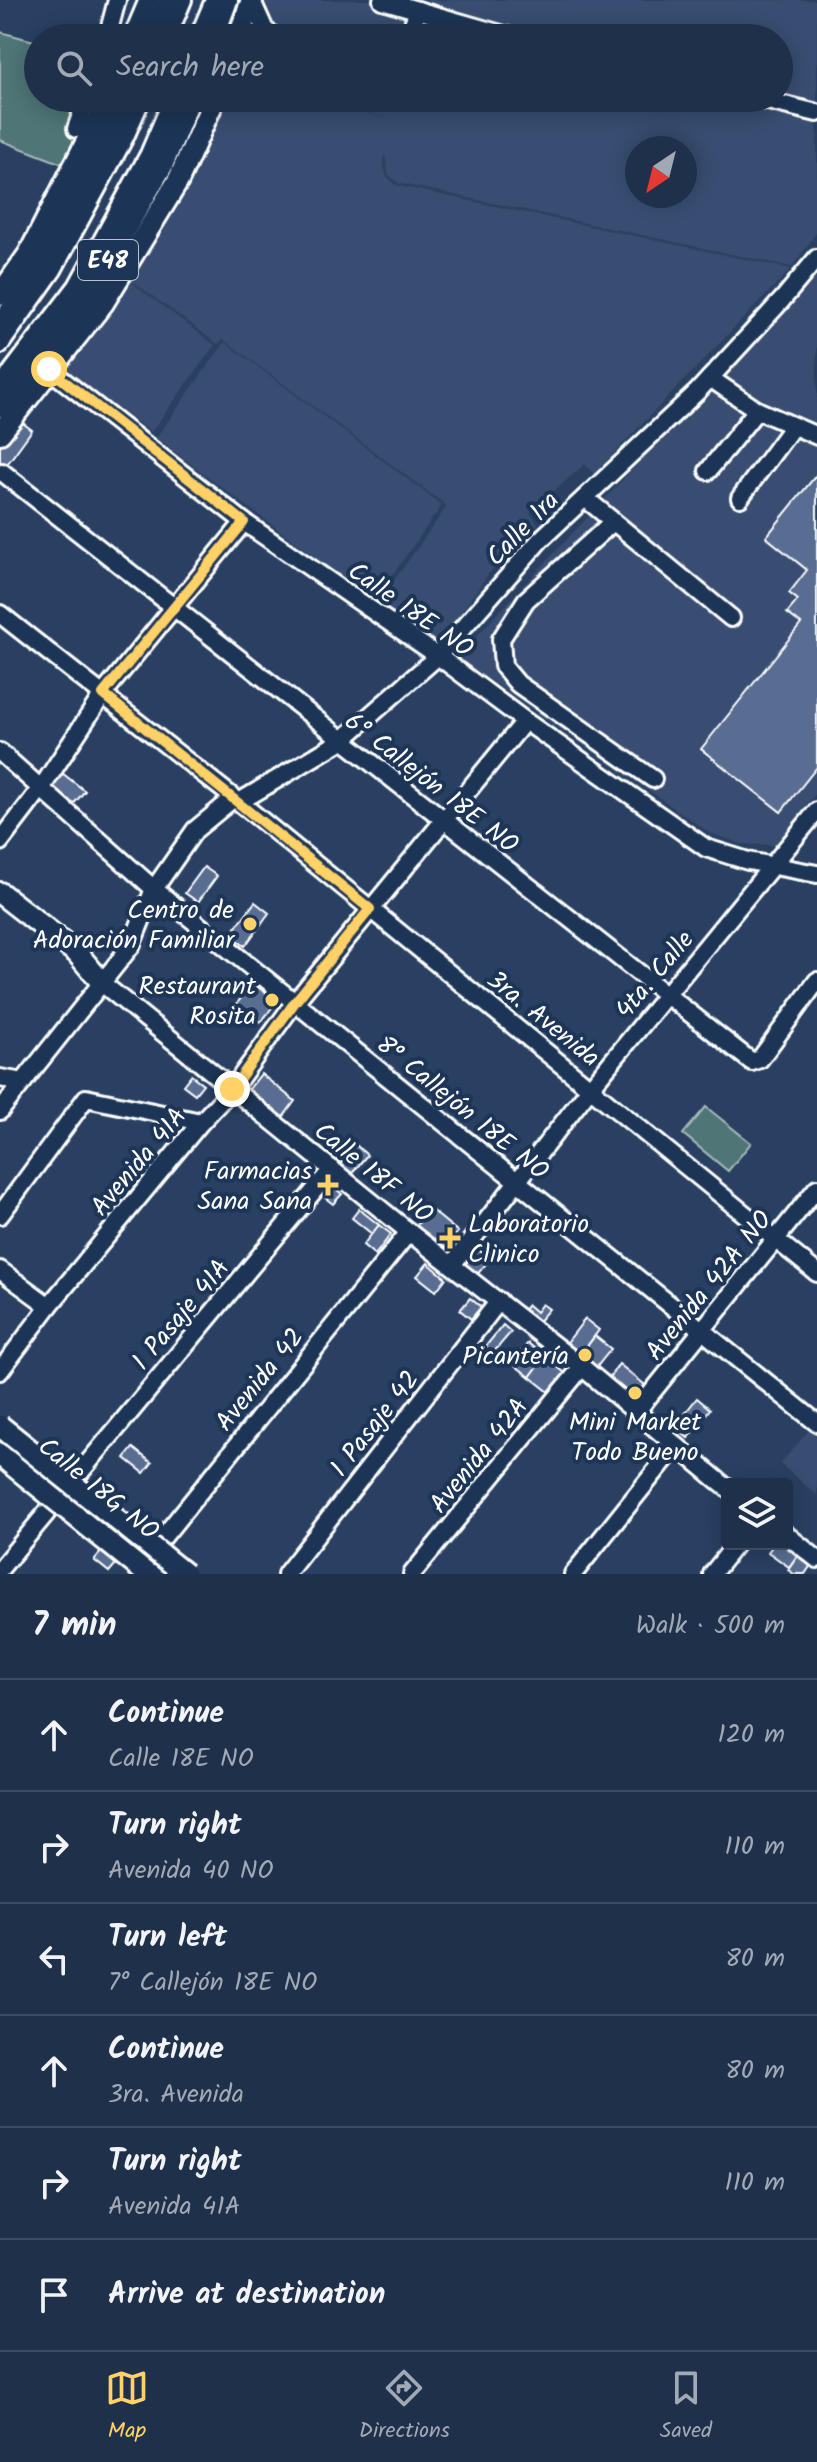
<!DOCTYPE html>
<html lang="en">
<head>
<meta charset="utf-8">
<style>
  :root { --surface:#1f304a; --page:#2c3c54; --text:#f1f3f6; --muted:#a1a9b5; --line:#3c4b62; --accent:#ffd166 }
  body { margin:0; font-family:Kalam,sans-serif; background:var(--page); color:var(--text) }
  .controls { position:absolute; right:24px; bottom:24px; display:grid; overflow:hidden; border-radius:8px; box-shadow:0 4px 20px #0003 }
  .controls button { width:72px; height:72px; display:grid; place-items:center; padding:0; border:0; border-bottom:2px solid var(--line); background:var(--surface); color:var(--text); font:40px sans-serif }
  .compass { position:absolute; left:625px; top:136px; width:72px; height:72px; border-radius:50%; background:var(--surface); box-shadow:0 4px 20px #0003; rotate:215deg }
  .stop { position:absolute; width:24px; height:24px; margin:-18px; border:6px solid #ffd166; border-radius:50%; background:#fff }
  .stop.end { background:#ffd166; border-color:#fff; box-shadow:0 2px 8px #0008 }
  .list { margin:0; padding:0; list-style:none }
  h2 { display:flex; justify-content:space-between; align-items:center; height:104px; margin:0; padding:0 32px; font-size:34px }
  h2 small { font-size:26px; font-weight:400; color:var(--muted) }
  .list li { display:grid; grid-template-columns:52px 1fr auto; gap:24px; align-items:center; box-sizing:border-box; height:112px; padding:0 32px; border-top:2px solid var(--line) }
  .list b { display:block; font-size:30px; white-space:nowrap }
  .list p { margin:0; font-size:26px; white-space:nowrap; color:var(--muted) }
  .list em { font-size:26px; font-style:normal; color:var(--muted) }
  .icon { flex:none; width:44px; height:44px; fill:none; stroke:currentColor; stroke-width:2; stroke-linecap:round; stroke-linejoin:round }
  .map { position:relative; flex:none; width:817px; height:1574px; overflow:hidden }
  .search { position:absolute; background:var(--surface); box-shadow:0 4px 20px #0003; left:24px; right:24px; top:24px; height:88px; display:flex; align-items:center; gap:20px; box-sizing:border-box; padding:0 28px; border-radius:44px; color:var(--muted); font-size:30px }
  .sheet { height:776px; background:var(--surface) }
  nav { display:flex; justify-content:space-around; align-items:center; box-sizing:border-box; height:112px; border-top:2px solid var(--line); background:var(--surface); font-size:22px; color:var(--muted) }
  nav a { display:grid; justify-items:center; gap:4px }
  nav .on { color:var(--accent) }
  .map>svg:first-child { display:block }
  .built { fill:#374e71; fill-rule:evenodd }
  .green { fill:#507576; stroke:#a8baba; stroke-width:2 }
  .building { fill:#596d91; stroke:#fff; stroke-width:2 }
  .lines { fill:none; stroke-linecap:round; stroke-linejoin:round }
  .minor-casing { stroke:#fff; stroke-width:22 }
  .major-casing { stroke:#fff; stroke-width:26 }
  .minor { stroke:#1d3557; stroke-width:16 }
  .major { stroke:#1d3557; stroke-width:20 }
  .major-bridge-casing { stroke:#fff; stroke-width:26; stroke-linecap:butt }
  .major-bridge { stroke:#1d3557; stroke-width:20 }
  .route { stroke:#ffd166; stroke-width:10 }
  .poi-dot { fill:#ffd166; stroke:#1d3557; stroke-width:3 }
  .labels { text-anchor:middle; stroke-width:8; stroke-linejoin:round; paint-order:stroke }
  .shield { fill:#1d3557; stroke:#bbc2cd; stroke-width:2 }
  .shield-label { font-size:24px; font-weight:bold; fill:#fff }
  .street-label { font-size:26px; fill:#fff; stroke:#1d3557 }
  .poi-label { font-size:26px; fill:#fff; stroke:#1d3557; text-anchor:end }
</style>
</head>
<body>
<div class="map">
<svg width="817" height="1574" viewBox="0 0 817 1574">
  <rect width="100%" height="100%" fill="#294063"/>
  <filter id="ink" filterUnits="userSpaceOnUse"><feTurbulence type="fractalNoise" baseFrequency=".0125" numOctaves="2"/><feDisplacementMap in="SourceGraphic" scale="16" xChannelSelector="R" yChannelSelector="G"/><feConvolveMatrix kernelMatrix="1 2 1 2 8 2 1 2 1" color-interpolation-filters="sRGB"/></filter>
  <g filter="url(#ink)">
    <g class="built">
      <path d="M 257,0 L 409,0 L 536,33 L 540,16 L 536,32 L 417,0 L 817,0 L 817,232 L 792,267 L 398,183 L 388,174 L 385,153 L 383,161 L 386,175 L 395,185 L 791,269 L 594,474 L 585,464 L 530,512 L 538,524 L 489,573 L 437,646 L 378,603 L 447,506 L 223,339 L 218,344 L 125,276 L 220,98 L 295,98 L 393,119 L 306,98 L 779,98 L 779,38 L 245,38 ZM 637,148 L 685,148 L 685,196 L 637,196 Z"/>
      <polygon points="817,272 817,792 775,845 742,844 710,833 457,657"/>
      <polygon points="124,277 215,345 151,432 63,368"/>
      <polygon points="225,342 442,505 374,601 156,438"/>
      <polygon points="809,1430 817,1437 817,1495 780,1464"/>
    </g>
    <g class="green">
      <polygon points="0,32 38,42 38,98 96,98 65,165 0,140"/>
      <polygon points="706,1107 751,1143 728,1171 683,1134"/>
    </g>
    <g class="building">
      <polygon points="16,418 32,430 5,467 0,463 0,439"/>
      <polygon points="817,474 817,767 781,812 701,749 801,624 787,613 798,600 789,593 807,570 766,537"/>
      <polygon points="62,773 85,791 71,807 49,789"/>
      <polygon points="204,867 217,876 198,902 185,893"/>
      <polygon points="255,902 269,913 245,946 230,935"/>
      <polygon points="252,983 277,1001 261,1022 236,1005"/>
      <polygon points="261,1074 295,1101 281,1120 246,1093"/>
      <polygon points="191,1075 203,1084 195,1094 183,1085"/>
      <polygon points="356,1145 367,1155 350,1176 338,1166"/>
      <polygon points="327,1182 342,1194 333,1204 319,1193"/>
      <polygon points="359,1209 379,1225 372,1234 352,1218"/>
      <polygon points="430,1209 458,1232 444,1249 416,1226"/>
      <polygon points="379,1225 391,1234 375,1255 363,1245"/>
      <polygon points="474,1246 490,1259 476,1276 460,1264"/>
      <polygon points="428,1263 446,1278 436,1291 417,1276"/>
      <polygon points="470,1298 481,1307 471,1319 460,1310"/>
      <polygon points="542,1304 549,1309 537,1323 523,1311 528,1305 536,1312"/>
      <polygon points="585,1319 599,1330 579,1357 565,1345"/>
      <polygon points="503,1325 511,1332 493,1353 485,1347"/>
      <polygon points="595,1336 611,1349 595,1369 579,1357"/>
      <polygon points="528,1343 545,1357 530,1377 512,1363"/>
      <polygon points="545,1357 565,1373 549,1392 530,1377"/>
      <polygon points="619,1364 645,1385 634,1399 608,1379"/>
      <polygon points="697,1398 710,1409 688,1438 674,1427"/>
      <polygon points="133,1448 152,1463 144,1473 125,1458"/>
      <polygon points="774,1544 787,1544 801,1550 789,1567 768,1552"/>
      <polygon points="101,1552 116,1564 109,1572 94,1560"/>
      <polygon points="800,1553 813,1562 805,1574 794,1574 788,1570"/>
    </g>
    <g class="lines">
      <defs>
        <g id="minor">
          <polyline points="382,0 515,38"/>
          <polyline points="252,1 265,30 276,38"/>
          <polyline points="107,38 117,0"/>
          <polyline points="167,38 183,0"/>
          <polyline points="198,38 214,0"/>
          <polyline points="408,38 418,10"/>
          <polyline points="756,98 817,113"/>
          <polyline points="76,129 87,98"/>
          <polyline points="0,345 53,270 125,137 142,98"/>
          <polyline points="41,363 244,522 438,656 525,721 706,848 748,861 817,874"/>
          <polyline points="710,378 757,410 817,436"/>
          <polyline points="0,387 77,286 149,154 173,98"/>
          <polyline points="708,471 757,410"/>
          <polyline points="2,472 752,1062 760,1059 817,981"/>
          <polyline points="585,498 731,618"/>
          <polyline points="740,498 793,426"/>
          <polyline points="613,522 526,600 501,639 503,666 518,684 653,779"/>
          <polyline points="0,614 239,802 817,1273"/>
          <polyline points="0,752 154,889 817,1423"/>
          <polyline points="239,802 341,741 438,656 540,540 698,391 782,300 817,258"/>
          <polyline points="0,842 42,787 103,694 244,522"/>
          <polyline points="103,984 409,1232 582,1367 727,1488"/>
          <polyline points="0,1078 23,1082"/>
          <polyline points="0,1111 131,946 154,889 195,830 229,802"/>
          <polyline points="0,1215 86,1098 201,1122"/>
          <polyline points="452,1265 591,1087 817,811"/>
          <polyline points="0,1270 49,1306"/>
          <polyline points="0,1371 49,1306 201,1122 232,1089 295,1002 525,721"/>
          <polyline points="636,1412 817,1188"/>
          <polyline points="787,1535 817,1559"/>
          <polyline points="139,1550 169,1574"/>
          <polyline points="147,1557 409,1232"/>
          <polyline points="0,1569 332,1169"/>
          <polyline points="286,1574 499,1301"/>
          <polyline points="412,1574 582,1367"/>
          <polyline points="573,1574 675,1447"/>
          <polyline points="712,1574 736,1544"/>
        </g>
        <g id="major">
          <polyline points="134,38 150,0"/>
          <polyline points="154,38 171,0"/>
          <polyline points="213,38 227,0"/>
          <polyline points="238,38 252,0"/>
          <polyline points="0,295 29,254 109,98"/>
          <polyline points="0,325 45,265 128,98"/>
          <polyline points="0,406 88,293 162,166 190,98"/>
          <polyline points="0,433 103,303 178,181 215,98"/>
          <polyline points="0,893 77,953 103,984"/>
        </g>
      </defs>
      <use href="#minor" class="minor-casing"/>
      <use href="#major" class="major-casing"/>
      <use href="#minor" class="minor"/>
      <use href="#major" class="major"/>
      <defs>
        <g id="major-bridge">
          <polyline points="0,1426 185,1574"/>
          <polyline points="0,1455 147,1574"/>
        </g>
      </defs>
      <use href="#major-bridge" class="major-bridge-casing"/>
      <use href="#major-bridge" class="major-bridge"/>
    </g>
  </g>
  <g class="lines" filter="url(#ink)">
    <polyline class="route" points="49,369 244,522 103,694 370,909 295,1002 232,1089"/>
  </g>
  <g class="poi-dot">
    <circle cx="250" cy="924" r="8"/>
    <circle cx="272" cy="1000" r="8"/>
    <path d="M324 1173h8v8h8v8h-8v8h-8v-8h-8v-8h8z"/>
    <path d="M446 1226h8v8h8v8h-8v8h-8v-8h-8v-8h8z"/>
    <circle cx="585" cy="1355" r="8"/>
    <circle cx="635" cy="1393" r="8"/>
  </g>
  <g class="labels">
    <rect class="shield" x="78" y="240" width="60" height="40" rx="6"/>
    <g class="shield-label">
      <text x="108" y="268">E48</text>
    </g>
    <g class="street-label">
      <text transform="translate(522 528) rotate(-46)" y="9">Calle 1ra</text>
      <text transform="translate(411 609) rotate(35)" y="9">Calle 18E NO</text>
      <text transform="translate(432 782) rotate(38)" y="9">6° Callejón 18E NO</text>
      <text transform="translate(654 974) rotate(-50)" y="9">4ta. Calle</text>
      <text transform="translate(544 1018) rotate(39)" y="9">3ra. Avenida</text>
      <text transform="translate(463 1107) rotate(39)" y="9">8° Callejón 18E NO</text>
      <text transform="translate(138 1161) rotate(-50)" y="9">Avenida 41A</text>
      <text transform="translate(374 1172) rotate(39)" y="9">Calle 18F NO</text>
      <text transform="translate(708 1285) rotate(-51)" y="9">Avenida 42A NO</text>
      <text transform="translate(180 1314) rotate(-50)" y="9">1 Pasaje 41A</text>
      <text transform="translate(259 1379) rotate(-51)" y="9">Avenida 42</text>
      <text transform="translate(374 1423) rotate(-52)" y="9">1 Pasaje 42</text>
      <text transform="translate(478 1455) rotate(-51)" y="9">Avenida 42A</text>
      <text transform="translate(99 1488) rotate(39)" y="9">Calle 18G NO</text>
    </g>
    <g class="poi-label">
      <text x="234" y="918">Centro de<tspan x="234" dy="30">Adoración Familiar</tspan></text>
      <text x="256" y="994">Restaurant<tspan x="256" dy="30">Rosita</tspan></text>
      <text x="312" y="1179">Farmacias<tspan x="312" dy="30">Sana Sana</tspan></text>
      <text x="468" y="1232" text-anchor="start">Laboratorio<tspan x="468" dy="30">Clinico</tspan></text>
      <text x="569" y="1364">Picantería</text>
      <text x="635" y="1430" text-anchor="middle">Mini Market<tspan x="635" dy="30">Todo Bueno</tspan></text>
    </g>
  </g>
</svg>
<div class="controls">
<button><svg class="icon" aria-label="layers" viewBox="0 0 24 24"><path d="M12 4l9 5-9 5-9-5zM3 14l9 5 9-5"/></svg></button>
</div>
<svg class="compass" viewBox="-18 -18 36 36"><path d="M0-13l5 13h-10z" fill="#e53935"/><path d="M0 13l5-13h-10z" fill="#a1a9b5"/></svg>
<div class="stop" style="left:49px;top:369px"></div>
<div class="stop end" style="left:232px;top:1089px"></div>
<div class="search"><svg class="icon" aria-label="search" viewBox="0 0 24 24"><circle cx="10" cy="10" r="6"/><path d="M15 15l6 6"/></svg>Search here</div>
</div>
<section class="sheet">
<h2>7 min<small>Walk · 500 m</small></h2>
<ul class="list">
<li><svg class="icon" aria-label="ahead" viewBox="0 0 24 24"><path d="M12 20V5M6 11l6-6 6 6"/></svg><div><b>Continue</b><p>Calle 18E NO</p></div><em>120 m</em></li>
<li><svg class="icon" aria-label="right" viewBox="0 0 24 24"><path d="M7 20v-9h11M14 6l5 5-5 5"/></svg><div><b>Turn right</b><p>Avenida 40 NO</p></div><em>110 m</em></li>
<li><svg class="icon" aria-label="left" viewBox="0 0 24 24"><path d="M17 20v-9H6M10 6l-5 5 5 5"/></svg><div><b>Turn left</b><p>7° Callejón 18E NO</p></div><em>80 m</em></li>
<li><svg class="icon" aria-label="ahead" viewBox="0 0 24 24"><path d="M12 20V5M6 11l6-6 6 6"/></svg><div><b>Continue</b><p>3ra. Avenida</p></div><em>80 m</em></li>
<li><svg class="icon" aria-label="right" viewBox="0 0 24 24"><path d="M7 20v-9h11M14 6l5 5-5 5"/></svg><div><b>Turn right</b><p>Avenida 41A</p></div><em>110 m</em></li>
<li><svg class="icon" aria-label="arrive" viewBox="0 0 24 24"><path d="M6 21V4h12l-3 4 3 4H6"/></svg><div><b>Arrive at destination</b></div></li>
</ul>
</section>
<nav>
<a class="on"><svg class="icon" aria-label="map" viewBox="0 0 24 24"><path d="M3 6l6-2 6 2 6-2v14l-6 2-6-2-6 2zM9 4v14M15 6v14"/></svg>Map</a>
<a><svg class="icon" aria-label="directions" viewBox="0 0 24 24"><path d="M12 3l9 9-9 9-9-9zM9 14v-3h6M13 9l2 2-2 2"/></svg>Directions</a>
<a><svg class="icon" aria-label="saved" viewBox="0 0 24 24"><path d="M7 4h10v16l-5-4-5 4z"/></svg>Saved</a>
</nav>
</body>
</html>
